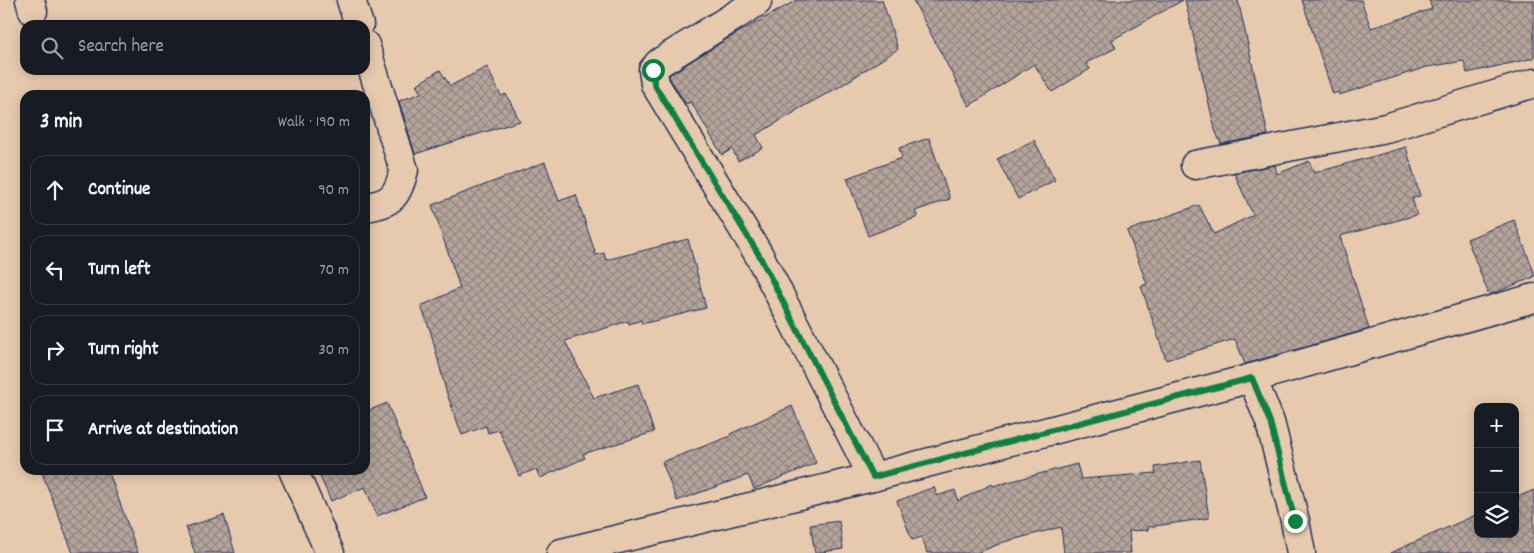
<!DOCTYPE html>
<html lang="en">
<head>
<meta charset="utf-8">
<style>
  :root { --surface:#171b24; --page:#20242c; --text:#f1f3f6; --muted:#9ea1a6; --line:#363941 }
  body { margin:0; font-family:Dekko,sans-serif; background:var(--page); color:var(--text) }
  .controls { position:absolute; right:15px; bottom:15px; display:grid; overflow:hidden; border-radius:10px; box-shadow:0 2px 12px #0003 }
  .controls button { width:45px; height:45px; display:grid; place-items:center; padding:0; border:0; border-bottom:1px solid var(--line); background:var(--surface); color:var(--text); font:25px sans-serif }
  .stop { position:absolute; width:15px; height:15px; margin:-11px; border:4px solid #0b8043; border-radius:50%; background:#fff }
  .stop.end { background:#0b8043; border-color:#fff; box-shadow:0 1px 5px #0008 }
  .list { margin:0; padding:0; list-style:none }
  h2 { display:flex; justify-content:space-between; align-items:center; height:65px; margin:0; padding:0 20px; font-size:21px }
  h2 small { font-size:16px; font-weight:400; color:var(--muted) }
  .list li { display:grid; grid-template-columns:32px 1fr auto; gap:15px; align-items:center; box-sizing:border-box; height:70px; margin:0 10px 10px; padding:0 10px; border:1px solid var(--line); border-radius:15px }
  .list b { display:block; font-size:19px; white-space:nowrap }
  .list em { font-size:16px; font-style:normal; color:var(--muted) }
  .icon { flex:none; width:28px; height:28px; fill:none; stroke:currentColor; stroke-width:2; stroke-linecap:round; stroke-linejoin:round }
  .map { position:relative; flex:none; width:1534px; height:553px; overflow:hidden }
  .search { position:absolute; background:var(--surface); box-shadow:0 2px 12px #0003; left:20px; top:20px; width:350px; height:55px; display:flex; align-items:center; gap:12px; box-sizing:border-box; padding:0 18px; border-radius:15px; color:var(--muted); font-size:19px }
  .panel { position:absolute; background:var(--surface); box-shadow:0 2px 12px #0003; left:20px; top:90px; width:350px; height:385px; border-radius:15px }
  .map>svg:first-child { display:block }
  .building { fill:url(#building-cross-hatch); stroke:#1b2f5e }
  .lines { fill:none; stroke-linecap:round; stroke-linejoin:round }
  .minor-casing { stroke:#1b2f5e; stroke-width:31 }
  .minor { stroke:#e7caae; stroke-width:28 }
  .route { stroke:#0b8043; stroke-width:6 }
</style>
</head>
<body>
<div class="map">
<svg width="1534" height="553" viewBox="0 0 1534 553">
  <defs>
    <pattern id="building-cross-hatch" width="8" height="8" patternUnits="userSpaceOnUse" patternTransform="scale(1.25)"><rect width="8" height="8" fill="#b4a49a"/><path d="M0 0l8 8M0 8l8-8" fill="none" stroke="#928681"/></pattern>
  </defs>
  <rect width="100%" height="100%" fill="#e7caae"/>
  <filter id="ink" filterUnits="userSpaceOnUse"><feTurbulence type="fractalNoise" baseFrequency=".02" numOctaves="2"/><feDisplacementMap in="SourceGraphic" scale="10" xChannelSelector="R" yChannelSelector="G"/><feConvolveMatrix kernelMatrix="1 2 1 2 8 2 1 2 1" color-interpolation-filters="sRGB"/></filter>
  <g filter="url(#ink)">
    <g class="building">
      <polygon points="797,0 882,0 898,49 839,87 795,111 795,112 756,135 763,148 738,161 732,149 722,155 691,102 686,104 670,79 669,75 727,39"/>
      <polygon points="913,0 1183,0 1112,40 1116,48 1086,63 1090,69 1052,92 1034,64 969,106"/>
      <polygon points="1185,0 1238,0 1268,135 1221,144 1215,130"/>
      <polygon points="1302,0 1361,0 1371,28 1432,9 1429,0 1534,0 1534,58 1467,73 1464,61 1427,67 1339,95 1338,92 1333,94"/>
      <polygon points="487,67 501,96 506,94 520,121 415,154 399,101 421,93 416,85 440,70 450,86"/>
      <polygon points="929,138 950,199 915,211 918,217 868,236 847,178 902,158 899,148"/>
      <polygon points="1034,140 1055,180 1018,199 997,159"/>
      <polygon points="1406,147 1420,196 1412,198 1417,215 1340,236 1369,329 1245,364 1235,339 1166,360 1141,286 1147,284 1127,231 1199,205 1214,234 1253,215 1234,173 1275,165 1277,174 1309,161 1314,173"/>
      <polygon points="545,162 559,201 576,195 596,255 604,253 606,260 688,239 706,308 642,324 641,320 629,324 628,321 565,341 594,398 638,384 654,432 583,454 585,458 540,478 536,469 519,476 499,430 488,433 486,426 462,435 446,391 431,333 421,306 460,288 432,205"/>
      <polygon points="1514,220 1534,272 1534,277 1489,295 1467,239"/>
      <polygon points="387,403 425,497 377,516 365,487 331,501 317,470 365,470 365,412"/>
      <polygon points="792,406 816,463 754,489 748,475 677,501 662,462 731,436 730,434"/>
      <polygon points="1200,460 1209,518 1148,527 1148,530 1129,531 1131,553 1064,553 1061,527 1004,542 977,553 927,553 922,537 912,540 897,501 934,487 937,496 955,490 958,501 992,484 993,486 1077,464 1081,479 1156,473 1155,467"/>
      <polygon points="41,470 108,470 138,553 73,553"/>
      <polygon points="1534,490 1534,553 1390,553 1478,514 1478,534 1515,534 1515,498"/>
      <polygon points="224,515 235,553 195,553 186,527"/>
      <polygon points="839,521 843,549 815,553 810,525"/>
    </g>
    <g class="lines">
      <defs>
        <g id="minor">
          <polyline points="30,0 33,11"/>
          <polyline points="351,0 359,25"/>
          <polyline points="757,2 659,63 653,70 655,84 759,255 873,477"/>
          <path d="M 365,45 L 404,170 C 398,195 392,204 365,207"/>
          <polyline points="1195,165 1386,128 1534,83"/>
          <polyline points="1252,378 1270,422 1295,521 1301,553"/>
          <polyline points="293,470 330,553"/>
          <polyline points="561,553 873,477 1252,378 1534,298"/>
        </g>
      </defs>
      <use href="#minor" class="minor-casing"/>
      <use href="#minor" class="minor"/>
    </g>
  </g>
  <g class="lines" filter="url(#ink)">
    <polyline class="route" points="653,70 654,84 759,255 873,477 1252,378 1270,422 1295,521"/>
  </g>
</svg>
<div class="controls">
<button>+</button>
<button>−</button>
<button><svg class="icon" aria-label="layers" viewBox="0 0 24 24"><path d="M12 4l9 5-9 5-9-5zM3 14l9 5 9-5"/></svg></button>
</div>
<div class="stop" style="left:653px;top:70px"></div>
<div class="stop end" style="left:1295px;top:521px"></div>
<div class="search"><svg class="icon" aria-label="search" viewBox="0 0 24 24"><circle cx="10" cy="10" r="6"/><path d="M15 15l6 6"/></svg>Search here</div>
<section class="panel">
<h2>3 min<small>Walk · 190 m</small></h2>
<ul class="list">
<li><svg class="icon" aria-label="ahead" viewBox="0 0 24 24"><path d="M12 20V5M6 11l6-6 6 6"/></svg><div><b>Continue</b></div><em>90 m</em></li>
<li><svg class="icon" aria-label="left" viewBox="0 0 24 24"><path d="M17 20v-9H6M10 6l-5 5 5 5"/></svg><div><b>Turn left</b></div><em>70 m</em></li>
<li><svg class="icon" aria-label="right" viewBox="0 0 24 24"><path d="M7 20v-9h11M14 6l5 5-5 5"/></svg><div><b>Turn right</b></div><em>30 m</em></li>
<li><svg class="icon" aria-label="arrive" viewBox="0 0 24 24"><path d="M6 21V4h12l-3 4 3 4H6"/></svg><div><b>Arrive at destination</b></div></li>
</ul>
</section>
</div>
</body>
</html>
